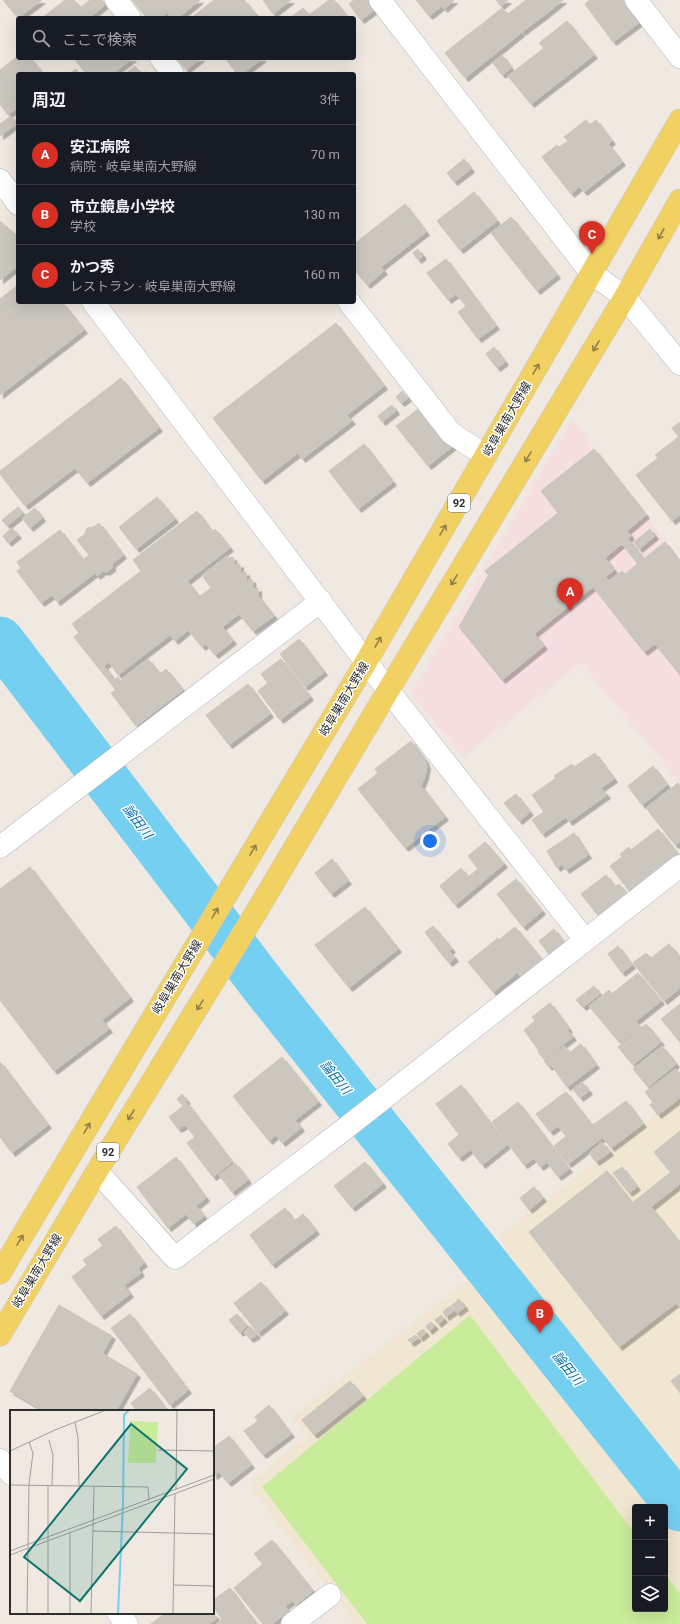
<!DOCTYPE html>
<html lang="ja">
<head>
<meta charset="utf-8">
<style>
  :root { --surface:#171b24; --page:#20242c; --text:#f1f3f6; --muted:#9ea1a6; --line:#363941; --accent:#d93025 }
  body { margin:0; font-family:Roboto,"Noto Sans JP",sans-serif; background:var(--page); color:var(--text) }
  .controls { position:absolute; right:12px; bottom:12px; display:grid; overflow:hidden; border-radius:4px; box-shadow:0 4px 16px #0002 }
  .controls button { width:36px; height:36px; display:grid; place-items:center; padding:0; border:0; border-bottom:1px solid var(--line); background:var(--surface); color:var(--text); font:20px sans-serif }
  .you { position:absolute; left:430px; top:841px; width:14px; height:14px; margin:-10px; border:3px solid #fff; border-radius:50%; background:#1a73e8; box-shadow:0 0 0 6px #1a73e833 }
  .badge { display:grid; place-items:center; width:26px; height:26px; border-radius:50%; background:var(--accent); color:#fff; font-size:13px; font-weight:700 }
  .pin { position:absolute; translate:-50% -33px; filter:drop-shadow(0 1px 2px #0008) }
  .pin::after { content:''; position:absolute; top:21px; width:14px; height:12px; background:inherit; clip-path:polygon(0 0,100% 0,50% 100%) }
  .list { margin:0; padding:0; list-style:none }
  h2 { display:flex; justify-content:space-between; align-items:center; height:52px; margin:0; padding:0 16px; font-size:17px }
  h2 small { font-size:13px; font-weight:400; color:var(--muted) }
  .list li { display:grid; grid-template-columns:26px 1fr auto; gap:12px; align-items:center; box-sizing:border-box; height:60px; padding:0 16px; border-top:1px solid var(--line) }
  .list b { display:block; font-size:15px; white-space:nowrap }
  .list p { margin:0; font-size:13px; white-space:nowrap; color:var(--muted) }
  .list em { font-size:13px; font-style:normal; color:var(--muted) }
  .icon { flex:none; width:22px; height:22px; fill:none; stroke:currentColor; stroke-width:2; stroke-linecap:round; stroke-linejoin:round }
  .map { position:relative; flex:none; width:680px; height:1624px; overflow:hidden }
  .search { position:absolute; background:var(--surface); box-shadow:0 4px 16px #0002; left:16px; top:16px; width:340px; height:44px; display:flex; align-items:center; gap:10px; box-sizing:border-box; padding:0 14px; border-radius:4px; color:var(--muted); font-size:15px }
  .panel { position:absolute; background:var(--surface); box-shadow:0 4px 16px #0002; left:16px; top:72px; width:340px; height:232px; border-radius:4px }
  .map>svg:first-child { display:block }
  .education { fill:#f0e6d1; fill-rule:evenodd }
  .medical { fill:#f5dfe0 }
  .pitch { fill:#c9ec9a }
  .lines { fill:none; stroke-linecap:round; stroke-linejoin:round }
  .river { stroke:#75cff0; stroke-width:47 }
  .building { fill:#cbc7bf; stroke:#cbc5ba; filter:url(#shadow) }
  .street-casing { stroke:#b4b7c1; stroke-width:23 }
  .primary-casing { stroke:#c9c9c9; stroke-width:23 }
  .street { stroke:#fff; stroke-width:22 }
  .primary { stroke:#f2d163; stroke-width:22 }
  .oneway { stroke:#908048 }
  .labels { text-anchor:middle; stroke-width:3; stroke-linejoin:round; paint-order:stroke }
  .shield { fill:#fff; stroke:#6d6d6d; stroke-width:1 }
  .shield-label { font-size:11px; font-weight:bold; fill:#2e2e2e }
  .street-label { font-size:12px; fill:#2e2e2e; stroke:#fff }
  .water-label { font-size:13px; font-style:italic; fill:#0d6fa3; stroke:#fff }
  .inset-river { fill:none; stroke:#75cff0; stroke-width:2 }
  .inset-road { fill:none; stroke:#a29e99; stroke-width:1 }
  .view { fill:#0f766e; fill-opacity:0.15; stroke:#0f766e; stroke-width:2 }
  .inset-edge { fill:none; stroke:#2e2e2e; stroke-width:2 }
</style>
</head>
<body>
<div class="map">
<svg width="680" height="1624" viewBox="0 0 680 1624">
  <defs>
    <filter id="shadow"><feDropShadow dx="3.5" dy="3.5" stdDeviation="0" flood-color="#0004"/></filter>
  </defs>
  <rect width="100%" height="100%" fill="#efe9e1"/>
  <path class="education" d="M 680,1095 L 680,1624 L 356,1624 L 252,1490 L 253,1480 L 306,1437 L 292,1417 L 508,1249 L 499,1237 ZM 635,1507 L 665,1507 L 665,1609 L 635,1609 Z"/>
  <polygon class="medical" points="572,419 680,560 680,783 581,663 463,757 411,694"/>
  <polygon class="pitch" points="470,1315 635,1534 635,1609 665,1609 665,1574 680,1594 680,1624 367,1624 262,1487"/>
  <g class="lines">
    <polyline class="river" points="0,640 264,986 680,1508"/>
  </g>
  <g class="building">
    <polygon points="3,0 42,0 18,18"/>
    <polygon points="65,0 74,0 80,8 90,0 102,0 106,4 89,18 42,18"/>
    <polygon points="132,0 157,0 167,13 161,18 147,18"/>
    <polygon points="157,0 200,0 178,18 171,18"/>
    <polygon points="214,0 244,0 256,15 253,18 191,18"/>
    <polygon points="263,0 291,0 273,14"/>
    <polygon points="329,0 334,0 348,18 290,18 303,8 309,15"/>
    <polygon points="354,0 371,0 377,8 361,20 349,4"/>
    <polygon points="416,0 454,0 444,9 442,6 429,16"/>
    <polygon points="496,0 508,0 501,6"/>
    <polygon points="526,0 535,0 546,14 522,32 508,14"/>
    <polygon points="535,0 563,0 546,14"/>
    <polygon points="590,0 623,0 640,22 613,42 585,4"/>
    <polygon points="502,8 521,33 500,50 481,25"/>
    <polygon points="567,21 594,55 531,104 508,76 544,48 539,43"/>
    <polygon points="481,25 500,50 481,65 461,40"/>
    <polygon points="461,40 481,65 465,78 445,53"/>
    <polygon points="502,55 511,68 502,75 493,63"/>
    <polygon points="18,56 18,58 30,58 43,74 18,74 18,107 8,115 0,104 0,70"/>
    <polygon points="74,58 133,58 112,74 86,74"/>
    <polygon points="177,58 201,58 186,70"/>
    <polygon points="225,58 263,58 242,74 237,74"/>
    <polygon points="135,66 141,74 125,74"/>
    <polygon points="76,69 80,74 69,74"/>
    <polygon points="11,116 15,122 13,123 15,125 0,136 0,124"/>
    <polygon points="18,120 18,129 13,123"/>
    <polygon points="586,120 590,125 596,120 612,141 608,144 622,162 584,192 579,187 571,194 542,157 557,145 559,147 568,141 564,137"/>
    <polygon points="464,159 471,169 454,182 447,173"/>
    <polygon points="474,192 497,221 460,250 437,221"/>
    <polygon points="405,204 426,232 381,267 384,271 367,285 354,269 354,244"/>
    <polygon points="511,217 557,275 537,291 491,233"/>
    <polygon points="0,221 15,234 18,245 18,266 0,280"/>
    <polygon points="418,249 423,256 418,260 413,253"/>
    <polygon points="446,259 496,326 478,339 458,312 466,306 456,294 448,300 427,273"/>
    <polygon points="18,285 18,302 62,302 84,330 0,395 0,299"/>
    <polygon points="336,323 384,386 347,415 352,421 302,459 298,453 262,481 213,418"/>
    <polygon points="494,347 505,362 497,368 486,354"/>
    <polygon points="121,378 159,428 87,483 75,468 25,506 0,474 0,471"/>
    <polygon points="402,391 408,398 401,403 396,397"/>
    <polygon points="392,405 396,411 382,422 378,416"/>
    <polygon points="422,406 453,446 428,466 396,426"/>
    <polygon points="680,422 680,436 679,437 672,428"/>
    <polygon points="680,436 680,515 672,521 636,475 658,458 655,455"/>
    <polygon points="364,444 393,482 358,509 329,471"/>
    <polygon points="594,449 646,515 627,531 631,536 605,558 614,570 534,634 485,571 558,513 541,491"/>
    <polygon points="157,497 175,519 136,549 119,527"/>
    <polygon points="18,507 23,513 7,526 2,520"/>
    <polygon points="35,508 42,518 30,528 22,518"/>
    <polygon points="197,511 212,532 215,529 230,548 187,581 233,641 215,655 206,644 202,647 188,630 175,641 170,635 118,675 109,662 104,666 114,680 118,677 120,681 148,659 160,674 166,669 183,690 136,726 111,693 116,690 74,637 79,633 72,624 141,571 133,560"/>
    <polygon points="99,523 123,555 112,564 112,568 106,572 103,571 97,576 95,573 57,602 52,595 41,603 17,571 21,568 17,562 60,530 83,560 89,555 77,540 85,534 87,528 94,527"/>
    <polygon points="12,528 18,535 8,543 3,536"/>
    <polygon points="650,529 655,536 639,549 634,542"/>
    <polygon points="628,539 644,559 638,564 622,544"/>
    <polygon points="665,542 680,562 680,665 660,640 644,652 593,587 606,577 609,581 622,571 625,574"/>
    <polygon points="227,556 229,558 233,557 234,565 240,564 240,573 246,572 246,581 252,579 253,589 258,588 258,596 274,616 253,631 239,614 222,627 199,597 211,588 202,575"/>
    <polygon points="488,576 544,646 502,680 459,627"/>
    <polygon points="299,639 324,672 305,687 280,654"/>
    <polygon points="660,640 680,665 680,675 655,644"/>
    <polygon points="281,659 310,697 280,720 258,691 268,683 261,674"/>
    <polygon points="248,684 270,714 229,745 206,715"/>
    <polygon points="411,741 425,760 427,766 425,776 421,786 445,817 405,848 358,789 378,773 375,769"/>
    <polygon points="595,753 614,779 601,788 607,795 569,822 566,817 542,834 532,820 544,812 532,795 556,778 554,776 572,764 574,767"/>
    <polygon points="653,766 667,785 642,805 628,786"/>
    <polygon points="678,783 680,786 680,842 675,845 646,808"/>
    <polygon points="516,794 530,812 519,821 504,803"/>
    <polygon points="658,829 679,855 631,893 610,866 622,857 620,854 629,847 631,850"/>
    <polygon points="574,833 588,855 566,870 562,864 557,868 547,851"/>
    <polygon points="485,842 504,864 455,905 440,886 461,868 468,877 478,869 468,856"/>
    <polygon points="332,859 348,881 331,894 315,873"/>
    <polygon points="30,867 130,998 102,1020 109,1029 54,1071 0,1000 0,889"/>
    <polygon points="606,875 615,887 619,884 628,896 600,918 581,894"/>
    <polygon points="516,879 542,911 523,927 497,894"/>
    <polygon points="365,907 398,949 349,988 315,945"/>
    <polygon points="433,926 452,949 443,956 425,932"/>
    <polygon points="515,927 544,962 523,979 517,973 493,992 468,962 498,938 499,940"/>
    <polygon points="554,929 566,945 551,957 539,941"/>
    <polygon points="669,944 680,957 680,988 664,1001 633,963 646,953 651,958"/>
    <polygon points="618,946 632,965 622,973 608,954"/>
    <polygon points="449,951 455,958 449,963 443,956"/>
    <polygon points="638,973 661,1001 636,1021 613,993"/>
    <polygon points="594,986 600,994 583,1007 576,1000"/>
    <polygon points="609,990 640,1027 620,1043 589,1006"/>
    <polygon points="550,1003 569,1029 539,1051 524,1030 535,1021 532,1017"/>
    <polygon points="680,1004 680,1042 661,1019"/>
    <polygon points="646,1024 661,1042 633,1065 618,1047"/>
    <polygon points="568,1031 573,1037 544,1059 538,1052"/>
    <polygon points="581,1044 596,1065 567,1087 551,1065 549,1067 544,1061 564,1046 569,1053"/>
    <polygon points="662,1046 676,1064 648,1087 633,1069"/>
    <polygon points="282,1057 318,1102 295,1120 301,1128 282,1143 276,1135 269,1141 233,1096"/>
    <polygon points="0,1062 48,1125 12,1153 0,1137"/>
    <polygon points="676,1069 680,1074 680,1098 658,1115 650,1105 653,1102 645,1092"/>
    <polygon points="582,1082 589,1091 580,1098 573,1089"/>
    <polygon points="461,1085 507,1145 482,1165 436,1104"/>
    <polygon points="566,1092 602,1138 568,1164 554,1146 566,1136 558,1126 550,1132 536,1114"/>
    <polygon points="182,1094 187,1101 182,1105 177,1099"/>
    <polygon points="626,1101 643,1124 611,1148 593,1125"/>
    <polygon points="518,1102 569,1169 558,1177 547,1162 540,1167 534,1158 524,1165 492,1122"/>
    <polygon points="187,1103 232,1162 213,1177 187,1143 195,1137 185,1125 178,1129 169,1117"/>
    <polygon points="680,1131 680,1184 654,1152"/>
    <polygon points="459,1135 471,1149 459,1158 448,1144"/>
    <polygon points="602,1142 610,1152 596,1162 589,1153"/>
    <polygon points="176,1157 206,1198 196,1206 204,1216 194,1224 186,1214 168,1228 137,1187"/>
    <polygon points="365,1162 383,1184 352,1208 334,1186"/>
    <polygon points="235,1163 248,1180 232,1192 219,1175"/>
    <polygon points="622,1167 637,1187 629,1193 613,1173"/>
    <polygon points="607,1171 680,1264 680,1300 619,1347 529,1232"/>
    <polygon points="671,1172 680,1184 651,1207 680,1243 680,1264 632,1203"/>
    <polygon points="534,1187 543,1198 529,1210 520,1198"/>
    <polygon points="285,1208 294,1221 303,1214 316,1231 278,1260 256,1230"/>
    <polygon points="116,1226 144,1263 138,1268 141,1273 124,1285 130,1294 101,1316 72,1277 87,1265 83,1260 103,1246 98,1239"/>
    <polygon points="256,1230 278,1260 272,1265 250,1235"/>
    <polygon points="261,1282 285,1311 258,1333 234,1303"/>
    <polygon points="459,1299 465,1307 457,1313 451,1306"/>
    <polygon points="680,1300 680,1308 676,1303"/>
    <polygon points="59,1305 112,1336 102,1354 95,1349 59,1411 44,1411 10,1391"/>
    <polygon points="450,1306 454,1311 446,1317 443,1312"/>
    <polygon points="130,1314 188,1390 170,1405 111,1328"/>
    <polygon points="237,1314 247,1326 240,1333 229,1320"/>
    <polygon points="441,1315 444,1319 438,1324 435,1320"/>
    <polygon points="431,1322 435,1326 429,1331 426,1326"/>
    <polygon points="250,1326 257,1335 250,1339 244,1332"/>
    <polygon points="423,1329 426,1333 420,1338 417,1334"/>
    <polygon points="415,1335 418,1338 411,1343 408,1340"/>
    <polygon points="95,1349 137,1374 116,1411 59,1411"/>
    <polygon points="680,1374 680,1393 671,1381"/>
    <polygon points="350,1381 363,1396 314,1435 302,1420"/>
    <polygon points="150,1388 160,1401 147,1411 137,1411 131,1403"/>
    <polygon points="160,1401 167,1411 146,1411"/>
    <polygon points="269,1405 291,1434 263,1455 244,1431 258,1421 255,1417"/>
    <polygon points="229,1436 251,1465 228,1483 219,1472 214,1476 213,1475 213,1448"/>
    <polygon points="272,1540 313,1591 296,1605 292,1601 285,1606 289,1611 272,1624 263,1624 234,1588 263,1564 254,1554"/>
    <polygon points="230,1588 242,1605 257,1624 224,1624 221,1619 222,1619 213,1607 213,1600"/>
    <polygon points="165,1613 213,1613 217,1618 209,1624 151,1624"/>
    <polygon points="221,1620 224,1624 216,1624"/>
  </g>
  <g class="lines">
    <defs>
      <g id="street">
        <polyline points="116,0 130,18"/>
        <polyline points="380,0 591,273 625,297 680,364"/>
        <polyline points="636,0 680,57"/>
        <polyline points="161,58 173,74"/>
        <polyline points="0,180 18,204"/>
        <polyline points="93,302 366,662 585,940"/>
        <polyline points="349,302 451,433 486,456"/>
        <polyline points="0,847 321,601"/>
        <polyline points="97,1171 175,1258 342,1131 680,866"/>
        <polyline points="0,1460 11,1474"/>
        <polyline points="118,1613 127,1624"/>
        <polyline points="292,1624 330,1595"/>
      </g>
      <g id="primary">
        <polyline points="0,1273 366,662 680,120"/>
        <polyline points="0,1335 97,1171 255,914 389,689 625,297 680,200"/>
      </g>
    </defs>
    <use href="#street" class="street-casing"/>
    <use href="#primary" class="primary-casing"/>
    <use href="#street" class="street"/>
    <use href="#primary" class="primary"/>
  </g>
  <defs><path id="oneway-shaft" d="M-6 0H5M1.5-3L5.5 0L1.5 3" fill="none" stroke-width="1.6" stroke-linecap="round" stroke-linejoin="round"/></defs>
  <g class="oneway">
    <use href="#oneway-shaft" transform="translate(661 234) rotate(119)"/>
    <use href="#oneway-shaft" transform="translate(596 346) rotate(121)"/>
    <use href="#oneway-shaft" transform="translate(536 369) rotate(-60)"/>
    <use href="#oneway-shaft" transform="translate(528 457) rotate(121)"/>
    <use href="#oneway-shaft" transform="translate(443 530) rotate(-60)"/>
    <use href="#oneway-shaft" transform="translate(454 580) rotate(121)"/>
    <use href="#oneway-shaft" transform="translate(378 642) rotate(-60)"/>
    <use href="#oneway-shaft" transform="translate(253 850) rotate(-59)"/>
    <use href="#oneway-shaft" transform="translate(215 913) rotate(-59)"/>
    <use href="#oneway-shaft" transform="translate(200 1005) rotate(122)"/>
    <use href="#oneway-shaft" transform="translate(131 1115) rotate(122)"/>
    <use href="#oneway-shaft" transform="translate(87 1128) rotate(-59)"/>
    <use href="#oneway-shaft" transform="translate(20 1240) rotate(-59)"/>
  </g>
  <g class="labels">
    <g class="shield">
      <rect x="448" y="494" width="22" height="18" rx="3"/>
      <rect x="97" y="1143" width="22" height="18" rx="3"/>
    </g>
    <g class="shield-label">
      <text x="459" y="507">92</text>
      <text x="108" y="1156">92</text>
    </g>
    <g class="street-label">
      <text transform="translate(507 419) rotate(-60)" y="4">岐阜巣南大野線</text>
      <text transform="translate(344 699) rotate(-59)" y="4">岐阜巣南大野線</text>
      <text transform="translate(177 977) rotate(-59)" y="4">岐阜巣南大野線</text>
      <text transform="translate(37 1271) rotate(-59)" y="4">岐阜巣南大野線</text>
    </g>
    <g class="water-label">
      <text transform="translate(138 821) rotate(53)" y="5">論田川</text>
      <text transform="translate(336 1077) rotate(51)" y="5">論田川</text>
      <text transform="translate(568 1368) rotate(51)" y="5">論田川</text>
    </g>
  </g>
  <g transform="translate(10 1410)">
    <rect width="204" height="204" fill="#efe9e1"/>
    <path d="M 120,11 L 148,12 L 146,53 L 118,53 Z" fill="#c9ec9a"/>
    <path class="inset-river" d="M 108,204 L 113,94 L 114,5 L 119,0"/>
    <path class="inset-road" d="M 65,12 L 68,28 L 69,76M 39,30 L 43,45 L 42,75M 148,40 L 204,41M 0,41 L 45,20 L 96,0M 0,75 L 138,77 L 139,90M 166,80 L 167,0M 83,121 L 204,124M 0,141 L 204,65M 0,145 L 204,69M 164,175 L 204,176M 17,204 L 19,74 L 23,43 L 19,32M 38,204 L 38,75M 60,204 L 60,122M 81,204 L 84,76M 163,204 L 165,84"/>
    <path class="view" d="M 121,14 L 177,59 L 70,191 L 14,147 Z"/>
    <rect width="204" height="204" class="inset-edge"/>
  </g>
</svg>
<div class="controls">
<button>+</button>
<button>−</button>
<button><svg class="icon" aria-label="layers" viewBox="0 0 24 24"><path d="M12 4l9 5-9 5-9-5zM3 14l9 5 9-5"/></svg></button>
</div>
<div class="you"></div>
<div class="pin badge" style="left:570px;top:611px">A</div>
<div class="pin badge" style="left:540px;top:1333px">B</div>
<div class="pin badge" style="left:592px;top:254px">C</div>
<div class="search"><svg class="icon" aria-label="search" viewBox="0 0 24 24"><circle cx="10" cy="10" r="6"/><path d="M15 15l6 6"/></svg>ここで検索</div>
<section class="panel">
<h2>周辺<small>3件</small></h2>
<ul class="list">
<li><span class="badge">A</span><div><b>安江病院</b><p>病院 · 岐阜巣南大野線</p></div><em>70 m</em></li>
<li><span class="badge">B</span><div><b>市立鏡島小学校</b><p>学校</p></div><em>130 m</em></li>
<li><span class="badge">C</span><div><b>かつ秀</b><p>レストラン · 岐阜巣南大野線</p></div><em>160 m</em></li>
</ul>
</section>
</div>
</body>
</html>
